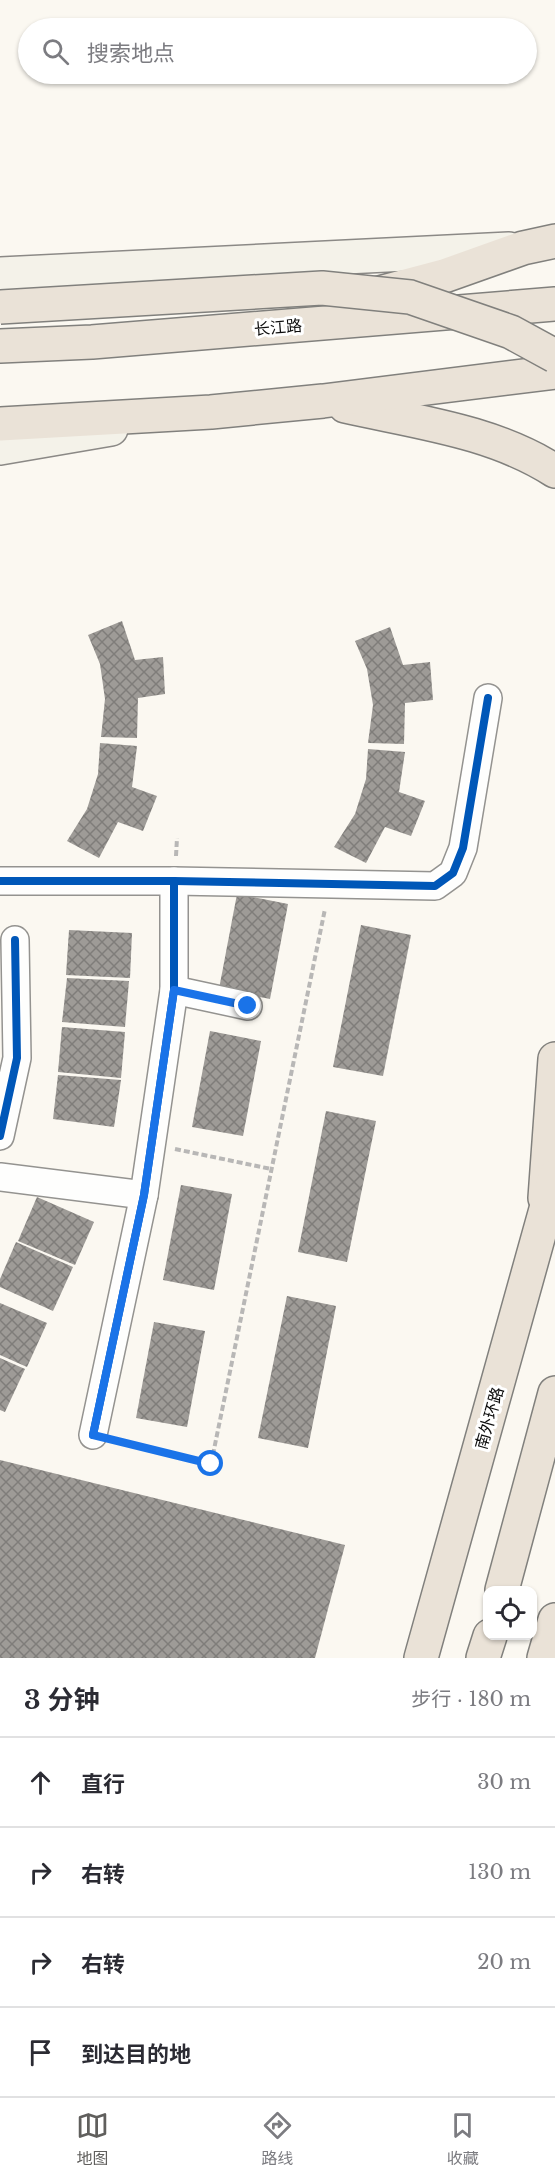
<!DOCTYPE html>
<html lang="zh">
<head>
<meta charset="utf-8">
<style>
  :root { --surface:#fff; --page:#f2f2f3; --text:#2b2b33; --muted:#7c7c81; --line:#e1e1e2; --accent:#605f5d }
  body { margin:0; font-family:"Libre Baskerville","Noto Sans SC",serif; background:var(--page); color:var(--text) }
  .controls { position:absolute; right:18px; bottom:18px; display:grid; overflow:hidden; border-radius:12px; box-shadow:0 2px 4px #0004 }
  .controls button { width:54px; height:54px; display:grid; place-items:center; padding:0; border:0; border-bottom:2px solid var(--line); background:var(--surface); color:var(--text); font:30px sans-serif }
  .stop { position:absolute; width:18px; height:18px; margin:-14px; border:4px solid #1a73e8; border-radius:50%; background:#fff }
  .stop.end { background:#1a73e8; border-color:#fff; box-shadow:0 2px 6px #0008 }
  .list { margin:0; padding:0; list-style:none }
  h2 { display:flex; justify-content:space-between; align-items:center; height:78px; margin:0; padding:0 24px; font-size:26px }
  h2 small { font-size:20px; font-weight:400; color:var(--muted) }
  .list li { display:grid; grid-template-columns:39px 1fr auto; gap:18px; align-items:center; box-sizing:border-box; height:90px; padding:0 24px; border-top:2px solid var(--line) }
  .list b { display:block; font-size:22px; white-space:nowrap }
  .list em { font-size:20px; font-style:normal; color:var(--muted) }
  .icon { flex:none; width:33px; height:33px; fill:none; stroke:currentColor; stroke-width:2; stroke-linecap:round; stroke-linejoin:round }
  .map { position:relative; flex:none; width:555px; height:1658px; overflow:hidden }
  .search { position:absolute; background:var(--surface); box-shadow:0 2px 4px #0004; left:18px; right:18px; top:18px; height:66px; display:flex; align-items:center; gap:15px; box-sizing:border-box; padding:0 21px; border-radius:33px; color:var(--muted); font-size:22px }
  .sheet { height:438px; background:var(--surface) }
  nav { display:flex; justify-content:space-around; align-items:center; box-sizing:border-box; height:84px; border-top:2px solid var(--line); background:var(--surface); font-size:16px; color:var(--muted) }
  nav a { display:grid; justify-items:center; gap:3px }
  nav .on { color:var(--accent) }
  .map>svg:first-child { display:block }
  .building { fill:url(#building-cross-hatch) }
  .lines { fill:none; stroke-linecap:round; stroke-linejoin:round }
  .minor-casing { stroke:#949390; stroke-width:30 }
  .secondary-casing { stroke:#8b8986; stroke-width:36 }
  .trunk-casing { stroke:#81807d; stroke-width:36 }
  .path { stroke:#b8b7b6; stroke-width:4; stroke-dasharray:6 3; stroke-linecap:butt }
  .minor { stroke:#fefefd; stroke-width:27 }
  .secondary { stroke:#f4f2e9; stroke-width:33 }
  .trunk { stroke:#eae2d7; stroke-width:33 }
  .trunk-bridge-casing { stroke:#81807d; stroke-width:36; stroke-linecap:butt }
  .trunk-bridge { stroke:#eae2d7; stroke-width:33 }
  .cycleway-casing { stroke:#fff; stroke-width:11 }
  .cycleway { stroke:#0057b8; stroke-width:8 }
  .route { stroke:#1a73e8; stroke-width:8 }
  .labels { text-anchor:middle; stroke-width:6; stroke-linejoin:round; paint-order:stroke }
  .street-label { font-size:16px; fill:#0d0d0d; stroke:#fff }
</style>
</head>
<body>
<div class="map">
<svg width="555" height="1658" viewBox="0 0 555 1658">
  <defs>
    <pattern id="building-cross-hatch" width="8" height="8" patternUnits="userSpaceOnUse" patternTransform="scale(1.5)"><rect width="8" height="8" fill="#9e9b97"/><path d="M0 0l8 8M0 8l8-8" fill="none" stroke="#7f7d7a"/></pattern>
  </defs>
  <rect width="100%" height="100%" fill="#fbf8f1"/>
  <g class="building">
    <polygon points="122,621 135,660 163,657 165,694 138,698 137,738 101,737 105,699 100,664 88,635"/>
    <polygon points="390,627 403,665 430,662 433,700 405,703 404,744 368,743 373,705 367,669 355,641"/>
    <polygon points="100,743 137,746 132,787 157,796 143,831 118,822 99,858 67,841 87,809 98,774"/>
    <polygon points="368,749 405,752 399,792 425,801 411,836 385,827 366,863 334,847 355,814 366,779"/>
    <polygon points="237,894 288,904 270,999 219,989"/>
    <polygon points="361,925 411,935 383,1076 333,1067"/>
    <polygon points="69,930 132,933 130,978 66,975"/>
    <polygon points="67,978 129,981 125,1027 62,1022"/>
    <polygon points="62,1027 125,1032 121,1078 58,1072"/>
    <polygon points="210,1031 261,1041 243,1136 192,1127"/>
    <polygon points="58,1075 121,1080 114,1127 53,1119"/>
    <polygon points="326,1111 376,1121 347,1262 298,1252"/>
    <polygon points="181,1185 232,1194 214,1290 163,1280"/>
    <polygon points="37,1197 94,1222 75,1265 18,1241"/>
    <polygon points="16,1242 73,1267 53,1311 0,1287 0,1279"/>
    <polygon points="287,1296 336,1306 308,1448 258,1438"/>
    <polygon points="0,1303 47,1323 27,1367 0,1355"/>
    <polygon points="154,1322 205,1331 187,1427 136,1418"/>
    <polygon points="0,1358 25,1369 5,1412 0,1410"/>
    <polygon points="0,1460 345,1545 315,1658 0,1658"/>
  </g>
  <g class="lines">
    <defs>
      <g id="minor">
        <polyline points="0,881 174,881 435,886 453,873 463,848 488,698"/>
        <polyline points="174,990 248,1006"/>
        <polyline points="0,1136 17,1058 15,940"/>
        <polyline points="0,1177 144,1195"/>
        <polyline points="93,1435 144,1195 174,990 174,881"/>
      </g>
      <g id="secondary">
        <polyline points="0,274 509,249"/>
        <polyline points="0,448 111,429"/>
      </g>
      <g id="trunk">
        <polyline points="376,294 444,276 523,248 555,241"/>
        <polyline points="0,346 92,342 555,304"/>
        <path d="M 345,406 C 416,422 493,431 555,471"/>
        <polyline points="0,424 211,412 323,401 555,372"/>
        <polyline points="545,1198 555,1059"/>
        <polyline points="502,1590 555,1393"/>
        <polyline points="421,1658 555,1177"/>
        <polyline points="483,1658 490,1636"/>
        <polyline points="544,1658 555,1620"/>
      </g>
    </defs>
    <use href="#minor" class="minor-casing"/>
    <use href="#secondary" class="secondary-casing"/>
    <use href="#trunk" class="trunk-casing"/>
    <g class="path">
      <polyline points="176,856 177,838"/>
      <polyline points="175,1149 271,1169"/>
      <polyline points="115,1441 211,1464 325,909"/>
    </g>
    <use href="#minor" class="minor"/>
    <use href="#secondary" class="secondary"/>
    <use href="#trunk" class="trunk"/>
    <defs>
      <polyline id="trunk-bridge" points="0,307 322,288 410,297 511,332 555,356"/>
    </defs>
    <use href="#trunk-bridge" class="trunk-bridge-casing"/>
    <use href="#trunk-bridge" class="trunk-bridge"/>
    <defs>
      <g id="cycleway">
        <polyline points="0,881 174,881 435,886 453,873 463,848 488,698"/>
        <polyline points="0,1136 17,1058 15,940"/>
        <polyline points="93,1435 144,1195 174,990 174,881"/>
      </g>
    </defs>
    <use href="#cycleway" class="cycleway-casing"/>
    <use href="#cycleway" class="cycleway"/>
  </g>
  <g class="lines">
    <polyline class="route" points="211,1464 93,1435 144,1195 174,990 248,1006"/>
  </g>
  <g class="labels">
    <g class="street-label">
      <text transform="translate(278 327) rotate(-5)" y="6">长江路</text>
      <text transform="translate(489 1418) rotate(-74)" y="6">南外环路</text>
    </g>
  </g>
</svg>
<div class="controls">
<button><svg class="icon" aria-label="locate" viewBox="0 0 24 24"><circle cx="12" cy="12" r="6"/><path d="M12 2v4M12 18v4M2 12h4M18 12h4"/></svg></button>
</div>
<div class="stop" style="left:211px;top:1464px"></div>
<div class="stop end" style="left:248px;top:1006px"></div>
<div class="search"><svg class="icon" aria-label="search" viewBox="0 0 24 24"><circle cx="10" cy="10" r="6"/><path d="M15 15l6 6"/></svg>搜索地点</div>
</div>
<section class="sheet">
<h2>3 分钟<small>步行 · 180 m</small></h2>
<ul class="list">
<li><svg class="icon" aria-label="ahead" viewBox="0 0 24 24"><path d="M12 20V5M6 11l6-6 6 6"/></svg><div><b>直行</b></div><em>30 m</em></li>
<li><svg class="icon" aria-label="right" viewBox="0 0 24 24"><path d="M7 20v-9h11M14 6l5 5-5 5"/></svg><div><b>右转</b></div><em>130 m</em></li>
<li><svg class="icon" aria-label="right" viewBox="0 0 24 24"><path d="M7 20v-9h11M14 6l5 5-5 5"/></svg><div><b>右转</b></div><em>20 m</em></li>
<li><svg class="icon" aria-label="arrive" viewBox="0 0 24 24"><path d="M6 21V4h12l-3 4 3 4H6"/></svg><div><b>到达目的地</b></div></li>
</ul>
</section>
<nav>
<a class="on"><svg class="icon" aria-label="map" viewBox="0 0 24 24"><path d="M3 6l6-2 6 2 6-2v14l-6 2-6-2-6 2zM9 4v14M15 6v14"/></svg>地图</a>
<a><svg class="icon" aria-label="directions" viewBox="0 0 24 24"><path d="M12 3l9 9-9 9-9-9zM9 14v-3h6M13 9l2 2-2 2"/></svg>路线</a>
<a><svg class="icon" aria-label="saved" viewBox="0 0 24 24"><path d="M7 4h10v16l-5-4-5 4z"/></svg>收藏</a>
</nav>
</body>
</html>
